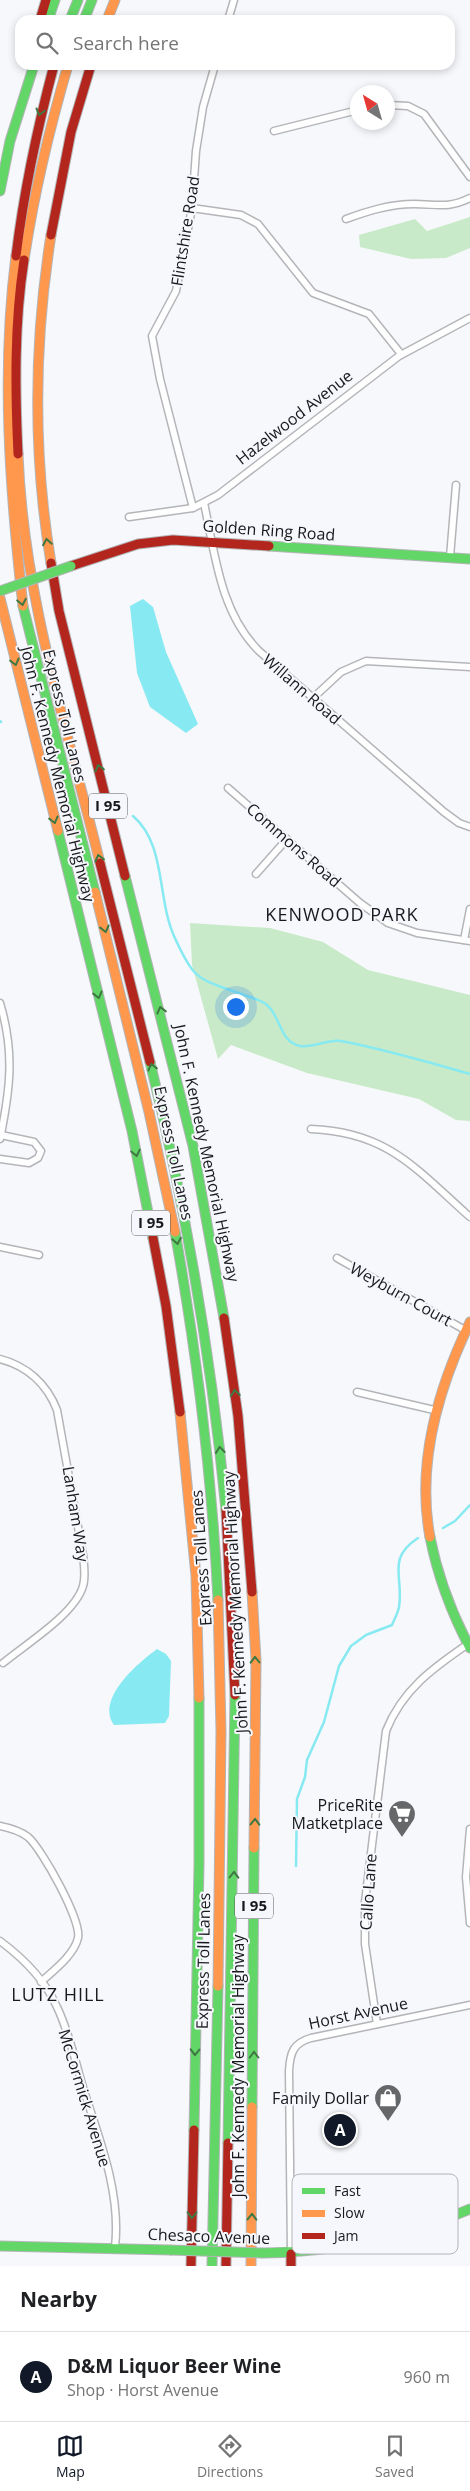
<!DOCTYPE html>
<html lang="en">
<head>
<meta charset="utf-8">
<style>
  :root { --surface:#fff; --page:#f2f2f2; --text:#202124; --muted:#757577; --line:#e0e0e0; --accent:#111827 }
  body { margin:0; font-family:"Open Sans",sans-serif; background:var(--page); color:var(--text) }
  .compass { position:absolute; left:350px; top:85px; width:45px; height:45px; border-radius:50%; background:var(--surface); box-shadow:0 2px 8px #0003; rotate:323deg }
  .you { position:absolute; left:235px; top:1006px; width:18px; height:18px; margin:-12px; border:4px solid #fff; border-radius:50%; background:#1a73e8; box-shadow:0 0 0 8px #1a73e833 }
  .badge { display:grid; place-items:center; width:32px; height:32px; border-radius:50%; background:var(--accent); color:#fff; font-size:16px; font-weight:700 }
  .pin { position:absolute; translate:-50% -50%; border:2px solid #fff; box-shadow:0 1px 5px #0006 }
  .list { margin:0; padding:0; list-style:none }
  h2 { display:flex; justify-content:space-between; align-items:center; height:65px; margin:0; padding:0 20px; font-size:21px }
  h2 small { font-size:16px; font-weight:400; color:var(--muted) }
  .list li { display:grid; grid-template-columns:32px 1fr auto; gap:15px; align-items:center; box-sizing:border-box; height:90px; padding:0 20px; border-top:1px solid var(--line) }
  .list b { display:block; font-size:19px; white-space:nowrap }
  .list p { margin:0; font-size:16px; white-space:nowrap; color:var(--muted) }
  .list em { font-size:16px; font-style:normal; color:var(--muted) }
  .icon { flex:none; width:28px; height:28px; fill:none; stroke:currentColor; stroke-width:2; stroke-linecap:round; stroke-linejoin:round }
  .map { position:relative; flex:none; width:470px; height:2266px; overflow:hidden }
  .search { position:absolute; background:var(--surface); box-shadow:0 2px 8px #0003; left:15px; right:15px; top:15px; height:55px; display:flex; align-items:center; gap:12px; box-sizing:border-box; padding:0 18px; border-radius:15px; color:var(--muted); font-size:19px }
  .sheet { height:155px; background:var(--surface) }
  nav { display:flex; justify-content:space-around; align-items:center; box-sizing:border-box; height:70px; border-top:1px solid var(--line); background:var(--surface); font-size:14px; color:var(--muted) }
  nav a { display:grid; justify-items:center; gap:2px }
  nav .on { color:var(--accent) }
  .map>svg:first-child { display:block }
  .green { fill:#c8eac8 }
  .water { fill:#87e9f1 }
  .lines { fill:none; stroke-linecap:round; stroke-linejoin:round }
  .stream { stroke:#87e9f1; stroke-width:2.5 }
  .street-casing { stroke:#b4b5b8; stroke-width:9 }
  .fast-casing { stroke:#b4b5b8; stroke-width:11 }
  .slow-casing { stroke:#b4b5b8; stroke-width:11 }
  .jam-casing { stroke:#b4b5b8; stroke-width:11 }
  .street { stroke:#fefefe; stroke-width:6 }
  .fast { stroke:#63d668; stroke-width:9 }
  .slow { stroke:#ff974d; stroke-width:9 }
  .jam { stroke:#b3261e; stroke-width:9 }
  .fast-bridge-casing { stroke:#b4b5b8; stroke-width:11; stroke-linecap:butt }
  .fast-bridge { stroke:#63d668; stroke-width:9 }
  .oneway { stroke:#3e7842 }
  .labels { text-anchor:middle; stroke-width:4; stroke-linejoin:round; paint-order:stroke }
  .shield { fill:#f5f7fd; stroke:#5a5c5f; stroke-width:1 }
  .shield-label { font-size:15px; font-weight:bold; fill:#18191b }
  .street-label { font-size:16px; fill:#18191b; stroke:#f5f7fd }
  .poi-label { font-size:16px; fill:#18191b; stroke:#f5f7fd; text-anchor:end }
  .neighbourhood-label { font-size:18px; letter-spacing:1px; fill:#18191b; stroke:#f5f7fd }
  .key { fill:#f5f7fd; stroke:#b3b4b9; stroke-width:1 }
  .key-label { font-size:14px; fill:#18191b }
</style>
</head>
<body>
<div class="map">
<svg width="470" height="2266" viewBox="0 0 470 2266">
  <rect width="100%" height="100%" fill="#f7f8fb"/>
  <g class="green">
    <polygon points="470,217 470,248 446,258 411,259 360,247 359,235 415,219 427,231"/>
    <polygon points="190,923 270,928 323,942 368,970 470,995 470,1121 456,1120 419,1099 307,1073 231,1045 218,1059 192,965"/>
  </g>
  <g class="water">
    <polygon points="143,599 153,607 166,652 198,724 186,733 150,707 137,673 130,606"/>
    <path d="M 157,1649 L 166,1654 L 171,1661 L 169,1716 L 165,1723 L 114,1725 C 95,1699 138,1663 157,1649 Z"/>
  </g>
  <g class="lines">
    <g class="stream">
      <polyline points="0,721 1,722"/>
      <path d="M 133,816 C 166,844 157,898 174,936 C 195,983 198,978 244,995 C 252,998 262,1000 268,1006 C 281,1018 280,1042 300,1046 C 313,1048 328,1039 341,1041 C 384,1049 428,1062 470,1074"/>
      <polyline points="443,1528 455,1521 470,1505"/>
      <path d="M 296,1866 L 297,1799 L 305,1777 L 307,1760 L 324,1722 L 339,1666 L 351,1646 L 366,1635 L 392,1625 C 394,1620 398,1613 399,1607 C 404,1577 386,1559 418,1538"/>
    </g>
    <defs>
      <g id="street">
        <polyline points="228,20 234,0"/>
        <polyline points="388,105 408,106 424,114 470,177"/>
        <polyline points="274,131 358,110"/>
        <polyline points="192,208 241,215 258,224 313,293 369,314 401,354"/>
        <path d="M 346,219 C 368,211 390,204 414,204 C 437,204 448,209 470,198"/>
        <path d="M 204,503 C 215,554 220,612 259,651 L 444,812 L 459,823 L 470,827"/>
        <polyline points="193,508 160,379 152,336 176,291 192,208 196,151 203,107 215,65"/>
        <polyline points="129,517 193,508 218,495 399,356 470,318"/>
        <polyline points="450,557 456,485"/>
        <polyline points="314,697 341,672 366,661 470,667"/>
        <polyline points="228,788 360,903 388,923 417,933 470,941"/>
        <polyline points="256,874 287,839"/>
        <polyline points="464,940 470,909"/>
        <path d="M 0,1003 C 15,1053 10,1090 0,1139"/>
        <path d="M 311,1129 C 388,1132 416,1169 470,1217"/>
        <polyline points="0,1159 29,1163 38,1158 41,1151 34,1142 1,1135"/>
        <polyline points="0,1247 39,1255"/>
        <polyline points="337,1258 465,1330"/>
        <path d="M 0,1359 C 27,1366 47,1384 57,1410 L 83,1555 C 84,1565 86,1576 83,1586 C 75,1614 26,1644 3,1663"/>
        <polyline points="357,1392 434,1410"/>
        <path d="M 0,1826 C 10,1828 20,1831 28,1837 C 42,1849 82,1921 78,1938 C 74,1955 54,1970 41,1982"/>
        <polyline points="470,1829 466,1877 470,1923"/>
        <path d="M 0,1941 C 23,1958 45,1980 57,2007 C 70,2034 76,2065 85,2094 C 101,2143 121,2195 115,2247"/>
        <path d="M 377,2024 L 365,1944 L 365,1902 L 386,1731 C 402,1690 433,1668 468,1644"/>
        <path d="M 291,2254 L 289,2071 C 290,2053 293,2043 311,2038 L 470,2005"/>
      </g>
      <g id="fast">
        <polyline points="48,20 55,0"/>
        <polyline points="70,20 78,0"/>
        <polyline points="84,20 92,0"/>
        <polyline points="0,191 10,141 34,65"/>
        <polyline points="269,546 470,559"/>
        <polyline points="23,606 95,892"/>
        <polyline points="58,831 132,1131 153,1238"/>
        <polyline points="125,876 193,1146 224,1318"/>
        <path d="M 150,1062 C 187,1212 211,1356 226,1510"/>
        <path d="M 175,1232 C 197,1354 212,1476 218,1600"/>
        <path d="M 430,1537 C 438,1578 451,1612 470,1648"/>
        <polyline points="252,2107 254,1848"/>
        <polyline points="194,2130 199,1864 199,1698"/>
        <polyline points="228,2143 235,1695"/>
        <polyline points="0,2246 170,2250"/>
        <path d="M 263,2253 C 336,2252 403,2238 470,2209"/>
        <polyline points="212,2266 218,1986"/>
      </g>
      <g id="slow">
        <polyline points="107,20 115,0"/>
        <path d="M 51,235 C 34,343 33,455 51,563"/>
        <path d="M 16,256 C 1,372 10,491 23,606"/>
        <path d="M 24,260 C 34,193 49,130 68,65"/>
        <path d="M 18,454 C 23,593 67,729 100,863"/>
        <polyline points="0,598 58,831"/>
        <polyline points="95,892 149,1112 175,1232"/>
        <polyline points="180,1412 196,1576 199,1698"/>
        <path d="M 430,1537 C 416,1463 438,1389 470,1322"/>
        <polyline points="252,1592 256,1660 254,1848"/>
        <polyline points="218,1986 221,1731 218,1600"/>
        <polyline points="251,2266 252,2107"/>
      </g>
      <g id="jam">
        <polyline points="40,20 46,0"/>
        <polyline points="51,235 71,132 91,65"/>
        <path d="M 16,256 C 24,191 37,129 54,65"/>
        <path d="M 18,454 C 15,390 14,324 24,260"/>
        <polyline points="51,563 59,611 125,876"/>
        <polyline points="71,566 138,544 173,540 269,546"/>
        <polyline points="100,863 150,1062"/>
        <polyline points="153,1238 166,1306 180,1412"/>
        <polyline points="224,1318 238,1416 252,1592"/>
        <polyline points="226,1510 235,1695"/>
        <polyline points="291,2254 291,2266"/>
        <polyline points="191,2266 194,2130"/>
        <polyline points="226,2266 228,2143"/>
      </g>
    </defs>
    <use href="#street" class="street-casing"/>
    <use href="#fast" class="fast-casing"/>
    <use href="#slow" class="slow-casing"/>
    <use href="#jam" class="jam-casing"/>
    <use href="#street" class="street"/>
    <use href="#fast" class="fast"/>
    <use href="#slow" class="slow"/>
    <use href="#jam" class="jam"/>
    <defs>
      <g id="fast-bridge">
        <polyline points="0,591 71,566"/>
        <polyline points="170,2250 263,2253"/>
      </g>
    </defs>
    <use href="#fast-bridge" class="fast-bridge-casing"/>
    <use href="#fast-bridge" class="fast-bridge"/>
  </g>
  <defs><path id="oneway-chevron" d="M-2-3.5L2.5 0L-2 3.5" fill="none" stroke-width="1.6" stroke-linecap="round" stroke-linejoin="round" transform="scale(1.25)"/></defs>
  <g class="oneway">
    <use href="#oneway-chevron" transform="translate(40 112) rotate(105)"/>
    <use href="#oneway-chevron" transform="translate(47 542) rotate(-99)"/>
    <use href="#oneway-chevron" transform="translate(22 602) rotate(79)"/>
    <use href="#oneway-chevron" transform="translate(15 662) rotate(76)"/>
    <use href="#oneway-chevron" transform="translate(99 768) rotate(-104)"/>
    <use href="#oneway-chevron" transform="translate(54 820) rotate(76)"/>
    <use href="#oneway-chevron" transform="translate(99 858) rotate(-104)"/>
    <use href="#oneway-chevron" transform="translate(105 929) rotate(76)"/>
    <use href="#oneway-chevron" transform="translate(98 995) rotate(76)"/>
    <use href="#oneway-chevron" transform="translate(161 1010) rotate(-104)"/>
    <use href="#oneway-chevron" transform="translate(152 1067) rotate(-104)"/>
    <use href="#oneway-chevron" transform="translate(136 1153) rotate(78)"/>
    <use href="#oneway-chevron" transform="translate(177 1241) rotate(80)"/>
    <use href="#oneway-chevron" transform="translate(235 1393) rotate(-97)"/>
    <use href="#oneway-chevron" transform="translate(220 1450) rotate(-96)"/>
    <use href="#oneway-chevron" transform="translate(255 1660) rotate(-91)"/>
    <use href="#oneway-chevron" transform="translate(255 1822) rotate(-89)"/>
    <use href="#oneway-chevron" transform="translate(234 1875) rotate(-89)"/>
    <use href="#oneway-chevron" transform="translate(195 2052) rotate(91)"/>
    <use href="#oneway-chevron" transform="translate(254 2055) rotate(-90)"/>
    <use href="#oneway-chevron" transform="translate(192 2215) rotate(91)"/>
    <use href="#oneway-chevron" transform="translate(252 2217) rotate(-89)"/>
  </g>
  <defs>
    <symbol id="supermarket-pin" viewBox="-11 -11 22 30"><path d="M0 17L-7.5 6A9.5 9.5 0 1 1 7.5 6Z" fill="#666769" stroke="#f5f7fd"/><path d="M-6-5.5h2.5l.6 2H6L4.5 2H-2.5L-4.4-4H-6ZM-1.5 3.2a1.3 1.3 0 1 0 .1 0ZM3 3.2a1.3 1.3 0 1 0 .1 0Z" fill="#fff"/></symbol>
    <symbol id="shop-pin" viewBox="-11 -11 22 30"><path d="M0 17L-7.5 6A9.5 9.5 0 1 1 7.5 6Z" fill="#666769" stroke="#f5f7fd"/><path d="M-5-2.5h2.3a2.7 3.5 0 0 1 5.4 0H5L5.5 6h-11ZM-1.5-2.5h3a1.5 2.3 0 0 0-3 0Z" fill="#fff"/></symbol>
  </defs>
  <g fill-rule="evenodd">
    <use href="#supermarket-pin" x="386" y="1798" width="32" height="43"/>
    <use href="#shop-pin" x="372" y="2082" width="32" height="43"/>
  </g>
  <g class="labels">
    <g class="shield">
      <rect x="89" y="793.5" width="38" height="25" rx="4"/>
      <rect x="132" y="1210.5" width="38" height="25" rx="4"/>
      <rect x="235" y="1893.5" width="38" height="25" rx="4"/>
    </g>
    <g class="shield-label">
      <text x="108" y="811">I 95</text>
      <text x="151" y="1228">I 95</text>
      <text x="254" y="1911">I 95</text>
    </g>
    <g class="street-label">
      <text transform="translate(185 231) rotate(-81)" y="6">Flintshire Road</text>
      <text transform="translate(294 417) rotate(-38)" y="6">Hazelwood Avenue</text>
      <text transform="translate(269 530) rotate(4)" y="6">Golden Ring Road</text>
      <text transform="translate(302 689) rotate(41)" y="6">Willann Road</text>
      <text transform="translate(65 716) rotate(76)" y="6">Express Toll Lanes</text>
      <text transform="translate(58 774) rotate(76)" y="6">John F. Kennedy Memorial Highway</text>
      <text transform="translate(294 845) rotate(41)" y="6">Commons Road</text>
      <text transform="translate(174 1153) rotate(78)" y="6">Express Toll Lanes</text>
      <text transform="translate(207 1153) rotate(78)" y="6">John F. Kennedy Memorial Highway</text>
      <text transform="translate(401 1294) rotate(29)" y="6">Weyburn Court</text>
      <text transform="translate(76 1514) rotate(81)" y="6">Lanham Way</text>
      <text transform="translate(201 1558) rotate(-94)" y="6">Express Toll Lanes</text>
      <text transform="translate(235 1602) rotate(-93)" y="6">John F. Kennedy Memorial Highway</text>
      <text transform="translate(368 1892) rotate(-86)" y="6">Callo Lane</text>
      <text transform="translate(203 1961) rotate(-89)" y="6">Express Toll Lanes</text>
      <text transform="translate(358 2013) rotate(-12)" y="6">Horst Avenue</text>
      <text transform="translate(238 2066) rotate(-90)" y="6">John F. Kennedy Memorial Highway</text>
      <text transform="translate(85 2098) rotate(73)" y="6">McCormick Avenue</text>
      <text transform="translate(209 2236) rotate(2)" y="6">Chesaco Avenue</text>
    </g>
    <g class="poi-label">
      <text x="383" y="1811">PriceRite<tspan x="383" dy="18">Matketplace</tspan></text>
      <text x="369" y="2104">Family Dollar</text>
    </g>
    <g class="neighbourhood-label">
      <text x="342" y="921">KENWOOD PARK</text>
      <text x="58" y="2001">LUTZ HILL</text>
    </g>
  </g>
  <rect x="292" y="2174" width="166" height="80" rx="8" class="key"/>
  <rect x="302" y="2188" width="23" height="6" fill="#63d668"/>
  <rect x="302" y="2210" width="23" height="7" fill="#ff974d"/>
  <rect x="302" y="2233" width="23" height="6" fill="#b3261e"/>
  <g class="key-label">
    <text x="334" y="2196">Fast</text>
    <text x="334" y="2218">Slow</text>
    <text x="334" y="2241">Jam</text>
  </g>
</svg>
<svg class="compass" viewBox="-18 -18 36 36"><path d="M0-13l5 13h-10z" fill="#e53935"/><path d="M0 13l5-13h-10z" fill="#757577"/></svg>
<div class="you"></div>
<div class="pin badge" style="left:340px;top:2130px">A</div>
<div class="search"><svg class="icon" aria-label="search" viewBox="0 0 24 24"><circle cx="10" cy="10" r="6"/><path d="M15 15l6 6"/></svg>Search here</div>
</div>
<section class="sheet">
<h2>Nearby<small></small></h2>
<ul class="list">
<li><span class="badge">A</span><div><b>D&amp;M Liquor Beer Wine</b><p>Shop · Horst Avenue</p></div><em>960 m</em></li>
</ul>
</section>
<nav>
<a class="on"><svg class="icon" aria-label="map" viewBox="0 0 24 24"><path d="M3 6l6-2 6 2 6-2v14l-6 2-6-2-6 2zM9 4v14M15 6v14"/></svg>Map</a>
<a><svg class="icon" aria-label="directions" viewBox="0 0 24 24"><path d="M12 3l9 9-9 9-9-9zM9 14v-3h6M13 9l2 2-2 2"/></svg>Directions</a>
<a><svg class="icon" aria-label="saved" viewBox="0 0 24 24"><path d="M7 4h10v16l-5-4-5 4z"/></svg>Saved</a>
</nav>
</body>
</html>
